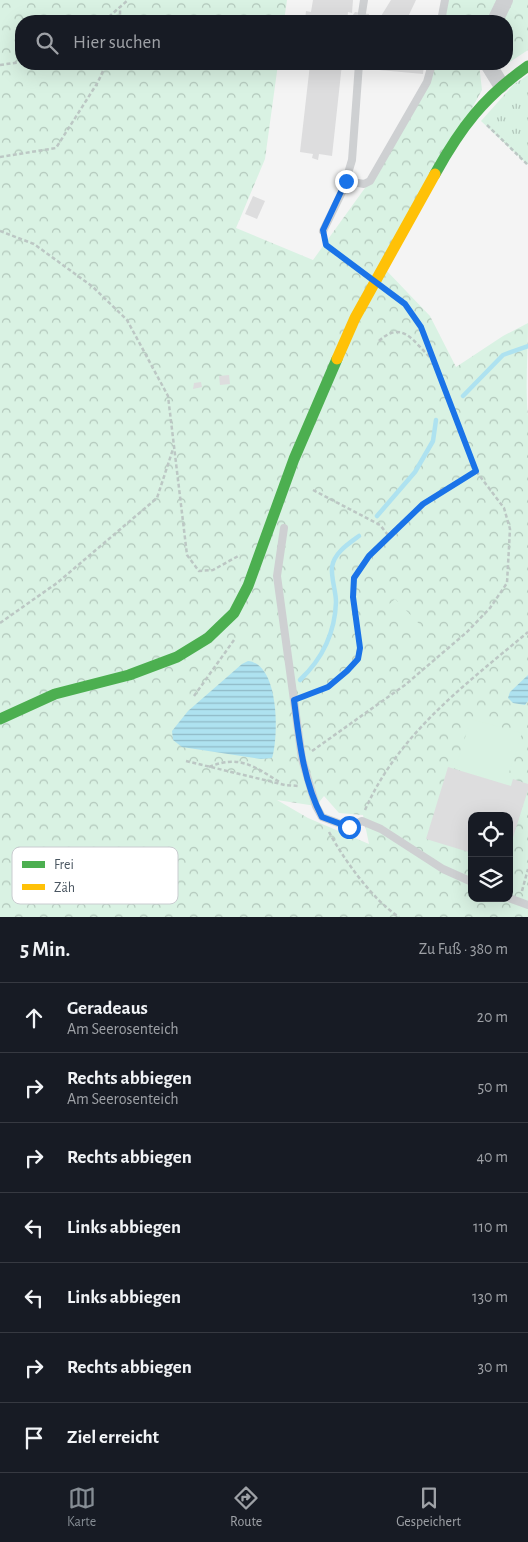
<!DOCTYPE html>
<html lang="de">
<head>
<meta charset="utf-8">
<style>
  :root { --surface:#171b24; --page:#242831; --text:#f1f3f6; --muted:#9ea1a6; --line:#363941; --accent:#868d94 }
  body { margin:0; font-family:"Alegreya Sans",sans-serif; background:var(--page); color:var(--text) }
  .controls { position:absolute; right:15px; bottom:15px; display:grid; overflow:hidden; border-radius:10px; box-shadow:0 5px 20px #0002 }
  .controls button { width:45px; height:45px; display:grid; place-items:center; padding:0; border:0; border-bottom:1px solid var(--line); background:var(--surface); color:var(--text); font:25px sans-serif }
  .stop { position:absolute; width:15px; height:15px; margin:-11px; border:4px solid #1a73e8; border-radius:50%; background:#fff }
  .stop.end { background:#1a73e8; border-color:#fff; box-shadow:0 1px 5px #0008 }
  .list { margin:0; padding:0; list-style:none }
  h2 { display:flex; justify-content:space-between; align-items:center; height:65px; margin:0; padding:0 20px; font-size:21px }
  h2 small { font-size:16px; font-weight:400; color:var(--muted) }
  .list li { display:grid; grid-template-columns:32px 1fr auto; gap:15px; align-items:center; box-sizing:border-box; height:70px; padding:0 20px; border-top:1px solid var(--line) }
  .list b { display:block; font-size:19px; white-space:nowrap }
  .list p { margin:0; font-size:16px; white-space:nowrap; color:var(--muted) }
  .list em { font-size:16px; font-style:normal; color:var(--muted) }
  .icon { flex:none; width:28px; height:28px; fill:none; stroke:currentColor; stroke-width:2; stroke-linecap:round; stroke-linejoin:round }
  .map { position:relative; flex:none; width:528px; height:917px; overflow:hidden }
  .search { position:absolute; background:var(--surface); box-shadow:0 5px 20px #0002; left:15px; right:15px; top:15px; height:55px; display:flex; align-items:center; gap:12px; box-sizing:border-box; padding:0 18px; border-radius:20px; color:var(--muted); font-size:19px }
  .sheet { height:555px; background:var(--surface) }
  nav { display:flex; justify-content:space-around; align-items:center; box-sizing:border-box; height:70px; border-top:1px solid var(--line); background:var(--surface); font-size:14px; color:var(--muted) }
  nav a { display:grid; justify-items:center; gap:2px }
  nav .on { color:var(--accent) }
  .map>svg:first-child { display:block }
  .grass { fill:url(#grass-tufts) }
  .forest { fill:url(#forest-crowns); fill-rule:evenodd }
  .garden { fill:#d9f2e3 }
  .water { fill:url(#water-rules) }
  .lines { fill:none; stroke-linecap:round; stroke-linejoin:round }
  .stream { stroke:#aee2f0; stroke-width:4.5 }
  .building { fill:#ddddde }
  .path { stroke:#bcc7c4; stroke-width:2.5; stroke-dasharray:4 2.5; stroke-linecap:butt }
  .lane { stroke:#ced0d2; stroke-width:8 }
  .street { stroke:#ced0d2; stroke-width:16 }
  .fast { stroke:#4caf50; stroke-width:11 }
  .slow { stroke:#ffc107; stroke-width:11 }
  .path-bridge { stroke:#bcc7c4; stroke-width:2.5; stroke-dasharray:4 2.5; stroke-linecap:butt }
  .route { stroke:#1a73e8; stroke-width:6 }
  .key { fill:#fff; stroke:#c9ccd0; stroke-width:1 }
  .key-label { font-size:14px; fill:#4a5661 }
</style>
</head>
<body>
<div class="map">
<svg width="528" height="917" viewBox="0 0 528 917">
  <defs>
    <pattern id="grass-tufts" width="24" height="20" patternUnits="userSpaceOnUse" patternTransform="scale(1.25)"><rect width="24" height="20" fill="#d9f2e3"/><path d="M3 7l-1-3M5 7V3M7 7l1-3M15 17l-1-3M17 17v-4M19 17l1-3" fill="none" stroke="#b2c7bb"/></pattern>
    <pattern id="forest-crowns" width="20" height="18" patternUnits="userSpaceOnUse" patternTransform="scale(1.25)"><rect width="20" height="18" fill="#d9f2e3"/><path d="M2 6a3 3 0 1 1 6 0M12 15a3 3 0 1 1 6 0" fill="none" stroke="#b2c7bb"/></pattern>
    <pattern id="water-rules" width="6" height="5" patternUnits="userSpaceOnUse" patternTransform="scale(1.25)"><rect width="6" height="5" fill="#aee2f0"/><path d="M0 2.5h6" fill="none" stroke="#90bac6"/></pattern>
  </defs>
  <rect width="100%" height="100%" fill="#f4f4f4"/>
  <polygon class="grass" points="528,75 528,165 481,121 513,85"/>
  <g class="forest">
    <path d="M 0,0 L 287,0 L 284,21 L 21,21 L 21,64 L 278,64 L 265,159 L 236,228 L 313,260 L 370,181 L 427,82 L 432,64 L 479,64 L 482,90 L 384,268 L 430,316 L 456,367 L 503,336 L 528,323 C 528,354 525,385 528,417 L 528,917 L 0,917 ZM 324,796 L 339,813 L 363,815 L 369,844 L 308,818 L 277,800 L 316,806 ZM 472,816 L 509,816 L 509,898 L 472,898 Z"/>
    <polygon points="445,0 499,0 490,21 441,21"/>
    <polygon points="510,0 528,0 528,50 507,64 507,21 501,21"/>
  </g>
  <g class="garden">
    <polygon points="395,599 429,634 419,643 385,608"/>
    <polygon points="471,719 522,733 505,785 455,769"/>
  </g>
  <g class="water">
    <path d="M 248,661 C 279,664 279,735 272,758 L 261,759 L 182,747 L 173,740 L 172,731 L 188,711 L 242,664 Z"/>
    <polygon points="528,675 528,701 525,705 513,703 508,698 510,692"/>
  </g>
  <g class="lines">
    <g class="stream">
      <polyline points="463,396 503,355 528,346"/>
      <polyline points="377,516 415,472 433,441 436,420"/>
      <path d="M 300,680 C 322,659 335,633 336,602 C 336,591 331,579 332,567 C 334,553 348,544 359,536"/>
    </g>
  </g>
  <g class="building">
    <polygon points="313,0 353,0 352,13 348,12 347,21 305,21 306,11 311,12"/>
    <polygon points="391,0 416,0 406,21 378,21"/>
    <polygon points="355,12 369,14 369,21 349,21"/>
    <polygon points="310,64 342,64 332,156 319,154 318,160 312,158 313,154 300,152"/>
    <polygon points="369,64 424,64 423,74 368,69"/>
    <polygon points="253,196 265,201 257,219 245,214"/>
    <polygon points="229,375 230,384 220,385 219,376"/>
    <polygon points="201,382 202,387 193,389 194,383"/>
    <polygon points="448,767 511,786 513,779 528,784 528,790 510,847 509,816 472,816 472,853 426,839"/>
  </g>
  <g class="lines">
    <g class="path">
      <polyline points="104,21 128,0"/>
      <polyline points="120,21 120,7"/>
      <polyline points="0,65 21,62"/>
      <polyline points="487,125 528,165"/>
      <polyline points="0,157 56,148 98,82 106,64"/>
      <polyline points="0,231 34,244 93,287 127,320 168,396 187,555 199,571 213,570 240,555"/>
      <polyline points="325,242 325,245 344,257"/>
      <path d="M 379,341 C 403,319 413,342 431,358"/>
      <polyline points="313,490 380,525 388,535"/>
      <polyline points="0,623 57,583 157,498 173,449"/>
      <polyline points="194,696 234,640"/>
      <path d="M 303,696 C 351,678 366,665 356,612 C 354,602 351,588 354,578 C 363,554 415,509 437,494 C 449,485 463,479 476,471"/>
      <polyline points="312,751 405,685 467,632 490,608 507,583 510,529 504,508 476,471 421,327 405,304"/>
      <polyline points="186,761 285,785 299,786"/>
      <path d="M 209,767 C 240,754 255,767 281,783"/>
      <path d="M 365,810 C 399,733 465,685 528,632"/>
      <path d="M 329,832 C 344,860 373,900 399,917"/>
      <polyline points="522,891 528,869"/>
    </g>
    <g class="lane">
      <polyline points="362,13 364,0"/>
      <polyline points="441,21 445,0"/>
      <polyline points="346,181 364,184 370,181 427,82 432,64"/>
      <polyline points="323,231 343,190 352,160 359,64"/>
      <polyline points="284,528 277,576 302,759 316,806 322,817 349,827 362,821 381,829 443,869 472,882"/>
      <polyline points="509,898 528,905"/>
    </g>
    <g class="street">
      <polyline points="495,21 505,0"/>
      <polyline points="488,64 501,85"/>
    </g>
    <g class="fast">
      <path d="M 435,174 C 461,127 484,97 528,66"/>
      <polyline points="0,719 55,694 129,675 177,657 208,638 234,613 248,586 294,459 337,359"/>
    </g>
    <polyline class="slow" points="337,359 355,318 435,174"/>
    <polyline class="path-bridge" points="344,257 405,304"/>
  </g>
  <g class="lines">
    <path class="route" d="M 346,181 L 323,230 L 326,245 L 405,304 L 421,327 L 476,471 L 423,504 L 369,556 L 354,578 L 353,597 L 360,648 L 358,659 L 347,671 L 328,687 L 294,700 C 299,739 303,781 322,817 L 349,827"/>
  </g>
  <rect x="12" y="847" width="166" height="57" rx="8" class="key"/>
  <rect x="22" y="861" width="23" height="7" fill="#4caf50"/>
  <rect x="22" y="884" width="23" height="6" fill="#ffc107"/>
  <g class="key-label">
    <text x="54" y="869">Frei</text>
    <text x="54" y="892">Zäh</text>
  </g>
</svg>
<div class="controls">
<button><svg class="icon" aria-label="locate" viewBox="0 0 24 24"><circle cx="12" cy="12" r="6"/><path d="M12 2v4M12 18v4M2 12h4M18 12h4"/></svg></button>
<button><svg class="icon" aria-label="layers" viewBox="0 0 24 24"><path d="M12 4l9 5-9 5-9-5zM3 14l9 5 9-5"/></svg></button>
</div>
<div class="stop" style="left:349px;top:827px"></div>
<div class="stop end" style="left:346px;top:181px"></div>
<div class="search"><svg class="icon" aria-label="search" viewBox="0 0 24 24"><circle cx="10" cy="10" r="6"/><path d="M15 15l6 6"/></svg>Hier suchen</div>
</div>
<section class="sheet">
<h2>5 Min.<small>Zu Fuß · 380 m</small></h2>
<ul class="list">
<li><svg class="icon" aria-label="ahead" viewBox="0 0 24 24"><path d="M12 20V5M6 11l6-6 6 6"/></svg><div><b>Geradeaus</b><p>Am Seerosenteich</p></div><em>20 m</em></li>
<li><svg class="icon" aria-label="right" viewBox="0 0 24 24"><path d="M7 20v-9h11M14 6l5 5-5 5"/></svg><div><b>Rechts abbiegen</b><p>Am Seerosenteich</p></div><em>50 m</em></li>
<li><svg class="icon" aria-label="right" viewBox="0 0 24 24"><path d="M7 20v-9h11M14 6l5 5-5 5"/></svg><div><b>Rechts abbiegen</b></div><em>40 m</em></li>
<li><svg class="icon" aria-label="left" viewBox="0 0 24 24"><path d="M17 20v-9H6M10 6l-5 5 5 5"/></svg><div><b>Links abbiegen</b></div><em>110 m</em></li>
<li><svg class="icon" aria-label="left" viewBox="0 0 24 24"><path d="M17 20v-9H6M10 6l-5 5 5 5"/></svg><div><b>Links abbiegen</b></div><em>130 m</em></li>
<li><svg class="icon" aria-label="right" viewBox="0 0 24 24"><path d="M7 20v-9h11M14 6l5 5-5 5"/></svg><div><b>Rechts abbiegen</b></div><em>30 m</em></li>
<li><svg class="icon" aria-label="arrive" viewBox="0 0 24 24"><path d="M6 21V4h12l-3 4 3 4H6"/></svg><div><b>Ziel erreicht</b></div></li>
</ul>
</section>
<nav>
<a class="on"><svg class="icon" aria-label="map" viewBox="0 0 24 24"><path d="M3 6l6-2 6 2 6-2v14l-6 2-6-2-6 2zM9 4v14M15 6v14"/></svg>Karte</a>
<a><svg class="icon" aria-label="directions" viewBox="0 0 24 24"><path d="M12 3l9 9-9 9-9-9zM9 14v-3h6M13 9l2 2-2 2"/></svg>Route</a>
<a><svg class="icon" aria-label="saved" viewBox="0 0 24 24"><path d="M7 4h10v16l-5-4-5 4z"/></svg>Gespeichert</a>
</nav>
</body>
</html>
